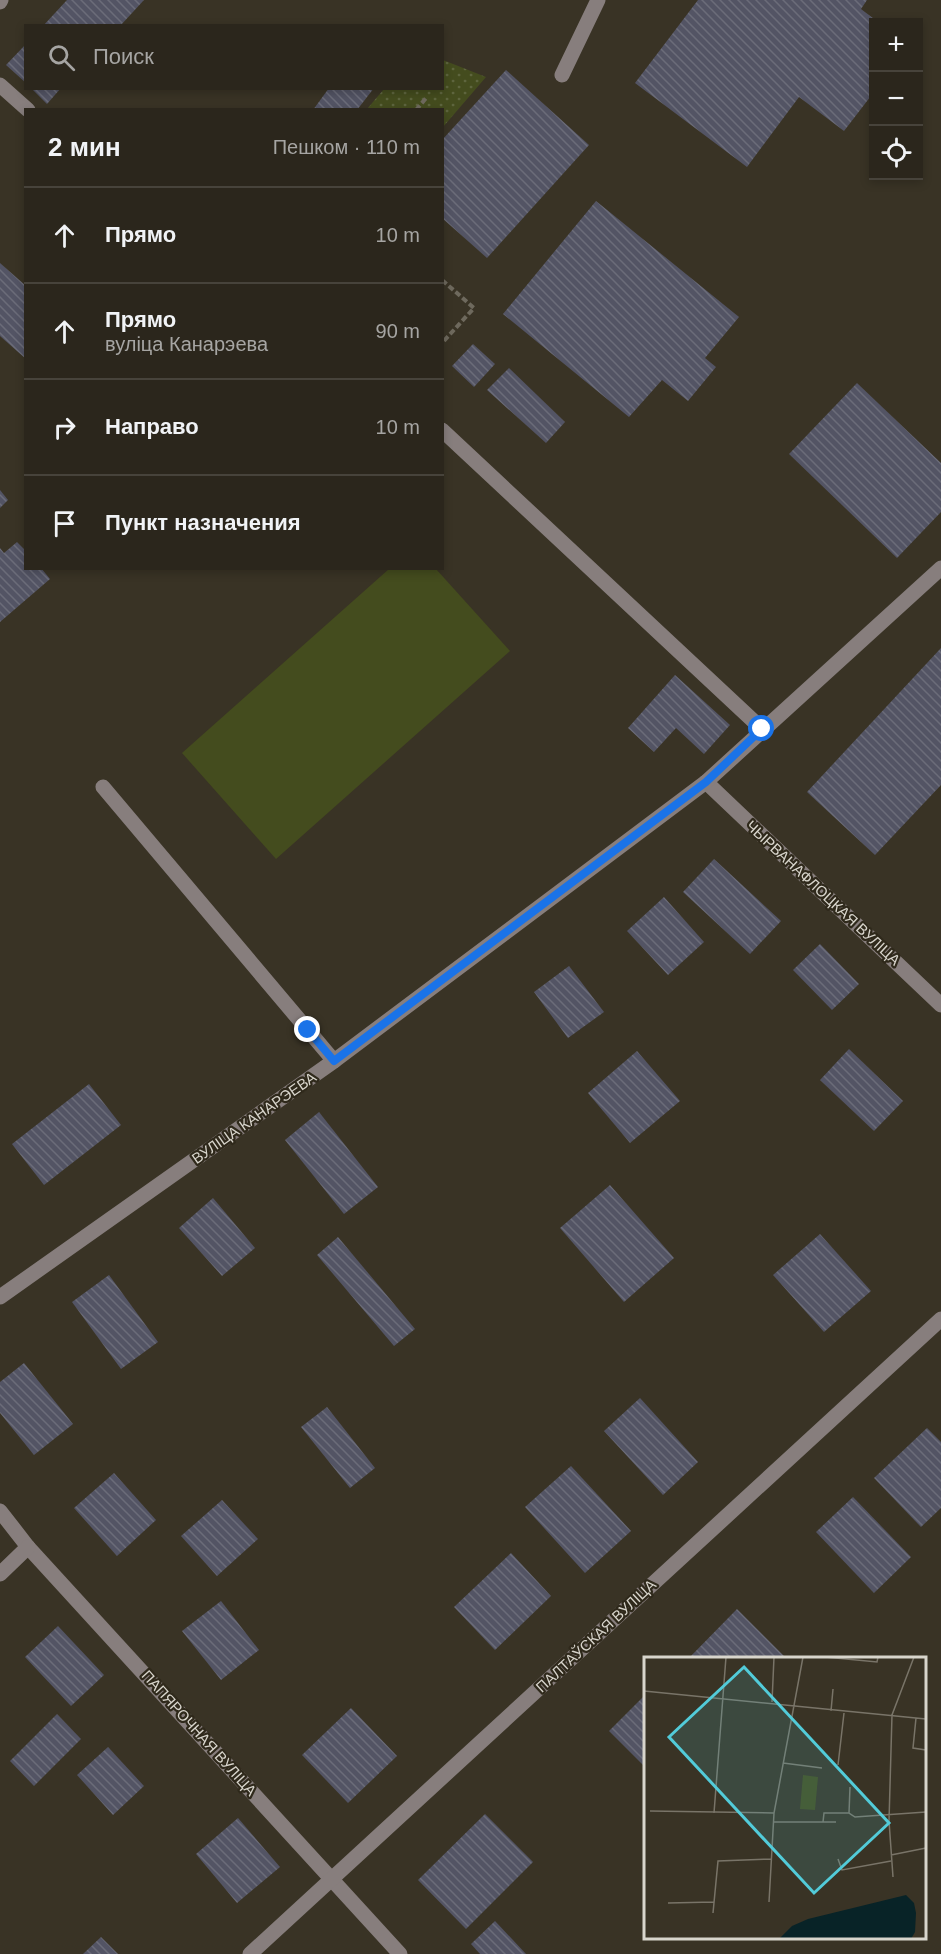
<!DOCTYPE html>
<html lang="ru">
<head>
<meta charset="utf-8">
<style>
  :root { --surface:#2b261c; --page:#373229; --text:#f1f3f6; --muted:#a6a5a3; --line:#47433b }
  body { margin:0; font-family:Helvetica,sans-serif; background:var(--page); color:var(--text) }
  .controls { position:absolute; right:18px; top:18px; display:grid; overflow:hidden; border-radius:0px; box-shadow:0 3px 9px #0003 }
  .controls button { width:54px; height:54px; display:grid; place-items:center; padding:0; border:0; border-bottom:2px solid var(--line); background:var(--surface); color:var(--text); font:30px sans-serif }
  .stop { position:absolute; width:18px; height:18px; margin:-14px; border:4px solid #1a73e8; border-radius:50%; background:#fff }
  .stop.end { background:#1a73e8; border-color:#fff; box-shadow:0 2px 6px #0008 }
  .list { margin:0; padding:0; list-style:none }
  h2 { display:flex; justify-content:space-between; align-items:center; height:78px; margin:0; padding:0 24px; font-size:26px }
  h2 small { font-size:20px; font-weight:400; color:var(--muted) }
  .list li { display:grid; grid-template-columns:39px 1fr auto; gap:18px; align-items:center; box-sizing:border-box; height:96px; padding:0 24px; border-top:2px solid var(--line) }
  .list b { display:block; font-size:22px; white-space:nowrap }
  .list p { margin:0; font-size:20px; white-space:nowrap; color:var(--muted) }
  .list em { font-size:20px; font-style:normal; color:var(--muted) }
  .icon { flex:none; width:33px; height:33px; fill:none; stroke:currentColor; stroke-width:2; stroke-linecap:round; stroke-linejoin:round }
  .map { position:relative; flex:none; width:941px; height:1954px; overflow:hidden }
  .search { position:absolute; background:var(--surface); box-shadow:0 3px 9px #0003; left:24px; top:24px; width:420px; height:66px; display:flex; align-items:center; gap:15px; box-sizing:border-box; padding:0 21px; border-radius:0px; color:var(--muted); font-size:22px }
  .panel { position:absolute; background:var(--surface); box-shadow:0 3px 9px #0003; left:24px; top:108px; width:420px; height:462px; border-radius:0px }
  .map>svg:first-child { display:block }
  .grass { fill:url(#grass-dots) }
  .garden { fill:#444c1e }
  .building { fill:url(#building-back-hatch) }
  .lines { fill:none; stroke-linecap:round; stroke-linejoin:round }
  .path { stroke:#6e695d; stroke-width:4; stroke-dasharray:6 3; stroke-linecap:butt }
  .minor { stroke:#877e7d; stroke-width:15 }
  .route { stroke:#1a73e8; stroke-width:8 }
  .labels { text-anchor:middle; stroke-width:4.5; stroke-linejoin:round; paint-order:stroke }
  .street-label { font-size:15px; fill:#d8d5cc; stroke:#2f291b }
  .inset-road { fill:none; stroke:#797468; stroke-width:1.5 }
  .view { fill:#52cbd9; fill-opacity:0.15; stroke:#52cbd9; stroke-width:3 }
  .inset-edge { fill:none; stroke:#d8d5cc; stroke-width:3 }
</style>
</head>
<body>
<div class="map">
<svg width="941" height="1954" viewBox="0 0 941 1954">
  <defs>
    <pattern id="grass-dots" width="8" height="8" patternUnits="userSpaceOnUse" patternTransform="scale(1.5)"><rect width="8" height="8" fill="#444c1e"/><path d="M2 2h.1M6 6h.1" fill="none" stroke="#5e653e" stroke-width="1.8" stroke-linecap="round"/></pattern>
    <pattern id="building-back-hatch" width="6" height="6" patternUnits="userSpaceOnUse" patternTransform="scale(1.5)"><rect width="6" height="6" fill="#535464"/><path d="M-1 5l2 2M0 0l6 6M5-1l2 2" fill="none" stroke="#6b6c79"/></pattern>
  </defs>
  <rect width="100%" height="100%" fill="#393325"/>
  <polygon class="grass" points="443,60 486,77 443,127 442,110 367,109 384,89 442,88"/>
  <polygon class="garden" points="389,569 436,569 510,651 276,859 182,753"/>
  <g class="building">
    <polygon points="67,0 144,0 120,26 43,26"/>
    <polygon points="698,0 867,0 861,9 878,22 874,22 874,92 844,131 799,97 747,167 635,83"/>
    <polygon points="26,44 26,83 6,65"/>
    <polygon points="506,70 589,145 487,258 442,218 442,140"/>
    <polygon points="31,88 61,88 47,104"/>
    <polygon points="329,88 374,88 357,110 313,110"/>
    <polygon points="596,201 739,317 705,358 716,367 688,401 662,380 629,417 503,314"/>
    <polygon points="0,263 26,286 26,359 0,336"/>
    <polygon points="473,344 495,364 474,387 452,366"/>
    <polygon points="509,368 565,422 546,443 487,390"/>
    <polygon points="857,383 941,463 941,512 897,558 789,454"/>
    <polygon points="0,490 8,500 0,508"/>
    <polygon points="17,542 26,551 26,568 41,568 50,579 0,622 0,548 4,553"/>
    <polygon points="941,648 941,785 875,855 807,792"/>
    <polygon points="675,675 730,725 704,754 676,728 654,752 628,728"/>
    <polygon points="714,859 781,921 750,954 683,892"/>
    <polygon points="664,897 704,942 668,975 627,931"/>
    <polygon points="820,944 859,984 832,1010 793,970"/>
    <polygon points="569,966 604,1012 568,1038 534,992"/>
    <polygon points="849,1049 903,1101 874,1131 820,1080"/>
    <polygon points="637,1051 680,1101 630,1143 588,1093"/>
    <polygon points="89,1084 121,1125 44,1185 12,1144"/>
    <polygon points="319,1112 378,1187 344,1214 285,1140"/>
    <polygon points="610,1185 674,1258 624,1302 560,1228"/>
    <polygon points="213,1198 255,1248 222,1276 179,1228"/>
    <polygon points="820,1234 871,1291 824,1332 773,1275"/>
    <polygon points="338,1237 415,1329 394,1346 317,1255"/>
    <polygon points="109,1275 158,1342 121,1369 72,1302"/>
    <polygon points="24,1363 73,1424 34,1455 0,1413 0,1382"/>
    <polygon points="640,1398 698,1462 663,1495 604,1431"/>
    <polygon points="327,1407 375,1468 350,1488 301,1427"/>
    <polygon points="927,1428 941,1442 941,1508 921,1527 874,1478"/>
    <polygon points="571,1466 631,1531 585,1573 525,1507"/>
    <polygon points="114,1473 156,1520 117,1556 74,1508"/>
    <polygon points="853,1497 911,1557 874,1593 816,1532"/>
    <polygon points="222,1500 258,1539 217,1576 181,1536"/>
    <polygon points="511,1553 551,1596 495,1650 454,1607"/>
    <polygon points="221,1601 259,1650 221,1680 182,1631"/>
    <polygon points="737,1609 786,1658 689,1658"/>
    <polygon points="58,1626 104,1675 71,1706 25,1657"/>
    <polygon points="644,1696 646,1762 643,1765 609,1731"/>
    <polygon points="351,1708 397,1756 348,1803 302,1755"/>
    <polygon points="57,1714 81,1739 34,1786 10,1761"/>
    <polygon points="108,1747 144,1786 113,1815 77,1775"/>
    <polygon points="485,1814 533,1862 466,1929 418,1880"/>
    <polygon points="238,1818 280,1867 237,1903 196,1854"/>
    <polygon points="495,1921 526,1954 480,1954 471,1944"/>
    <polygon points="101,1937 118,1954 83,1954"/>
  </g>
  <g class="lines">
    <g class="path">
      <polyline points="416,110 427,97"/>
      <polyline points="442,280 474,308 442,343"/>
    </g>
    <g class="minor">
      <polyline points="0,2 1,0"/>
      <polyline points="562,75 598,0"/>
      <polyline points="0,85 28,110"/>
      <polyline points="442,430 762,729"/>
      <polyline points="706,782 941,1005"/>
      <polyline points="103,787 334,1061"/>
      <polyline points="0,1297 334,1061 706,782 941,568"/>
      <polyline points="0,1511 28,1547 400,1954"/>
      <polyline points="0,1574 28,1547"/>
      <polyline points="250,1954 941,1319"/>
    </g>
  </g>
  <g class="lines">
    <polyline class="route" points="308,1030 334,1061 706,782 762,729"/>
  </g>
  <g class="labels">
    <g class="street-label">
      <text transform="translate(823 893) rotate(43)" y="5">ЧЫРВАНАФЛОЦКАЯ ВУЛІЦА</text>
      <text transform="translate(254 1118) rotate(-35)" y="5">ВУЛІЦА КАНАРЭЕВА</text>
      <text transform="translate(596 1636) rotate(-43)" y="5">ПАЛТАЎСКАЯ ВУЛІЦА</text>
      <text transform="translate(199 1733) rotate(48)" y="5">ПАПЯРОЧНАЯ ВУЛІЦА</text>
    </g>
  </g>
  <g transform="translate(644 1657)">
    <rect width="282" height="282" fill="#393325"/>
    <path d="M 159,118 L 174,120 L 171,153 L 156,152 Z" fill="#444c1e"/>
    <path d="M 262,238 L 270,246 L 272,256 L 271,275 L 267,282 L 135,282 L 148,269 L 164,262 Z" fill="#082327"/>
    <path class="inset-road" d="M 181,0 L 233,5 L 234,0M 0,34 L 282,62M 128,45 L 130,0M 187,54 L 189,32M 272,61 L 269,91 L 282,93M 139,106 L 178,111M 194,108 L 200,56M 206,130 L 205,156 L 211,160 L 282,155M 6,154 L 130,156M 70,156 L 82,0M 130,165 L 192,165M 179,165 L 180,156 L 205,156M 247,198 L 282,191M 194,202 L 198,213 L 247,204M 249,220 L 245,164 L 248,58 L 270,0M 125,245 L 130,156 L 159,0M 24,246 L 70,245M 69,256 L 74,204 L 127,202"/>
    <path class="view" d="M 100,10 L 245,166 L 170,236 L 25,80 Z"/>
    <rect width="282" height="282" class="inset-edge"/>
  </g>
</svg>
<div class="controls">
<button>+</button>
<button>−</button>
<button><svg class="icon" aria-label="locate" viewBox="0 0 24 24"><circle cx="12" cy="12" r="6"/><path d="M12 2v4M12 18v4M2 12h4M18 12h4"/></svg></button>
</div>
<div class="stop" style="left:762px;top:729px"></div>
<div class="stop end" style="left:308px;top:1030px"></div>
<div class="search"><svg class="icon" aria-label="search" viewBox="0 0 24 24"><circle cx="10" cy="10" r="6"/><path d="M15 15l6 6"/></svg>Поиск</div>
<section class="panel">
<h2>2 мин<small>Пешком · 110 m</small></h2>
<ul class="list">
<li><svg class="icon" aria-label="ahead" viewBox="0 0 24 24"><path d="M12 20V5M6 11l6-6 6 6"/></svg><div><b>Прямо</b></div><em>10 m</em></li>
<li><svg class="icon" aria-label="ahead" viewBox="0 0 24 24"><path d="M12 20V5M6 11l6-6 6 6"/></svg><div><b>Прямо</b><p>вуліца Канарэева</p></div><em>90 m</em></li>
<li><svg class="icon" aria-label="right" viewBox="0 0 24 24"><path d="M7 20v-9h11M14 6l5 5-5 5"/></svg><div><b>Направо</b></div><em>10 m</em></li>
<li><svg class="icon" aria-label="arrive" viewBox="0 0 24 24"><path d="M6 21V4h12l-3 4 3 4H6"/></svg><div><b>Пункт назначения</b></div></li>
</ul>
</section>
</div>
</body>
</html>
